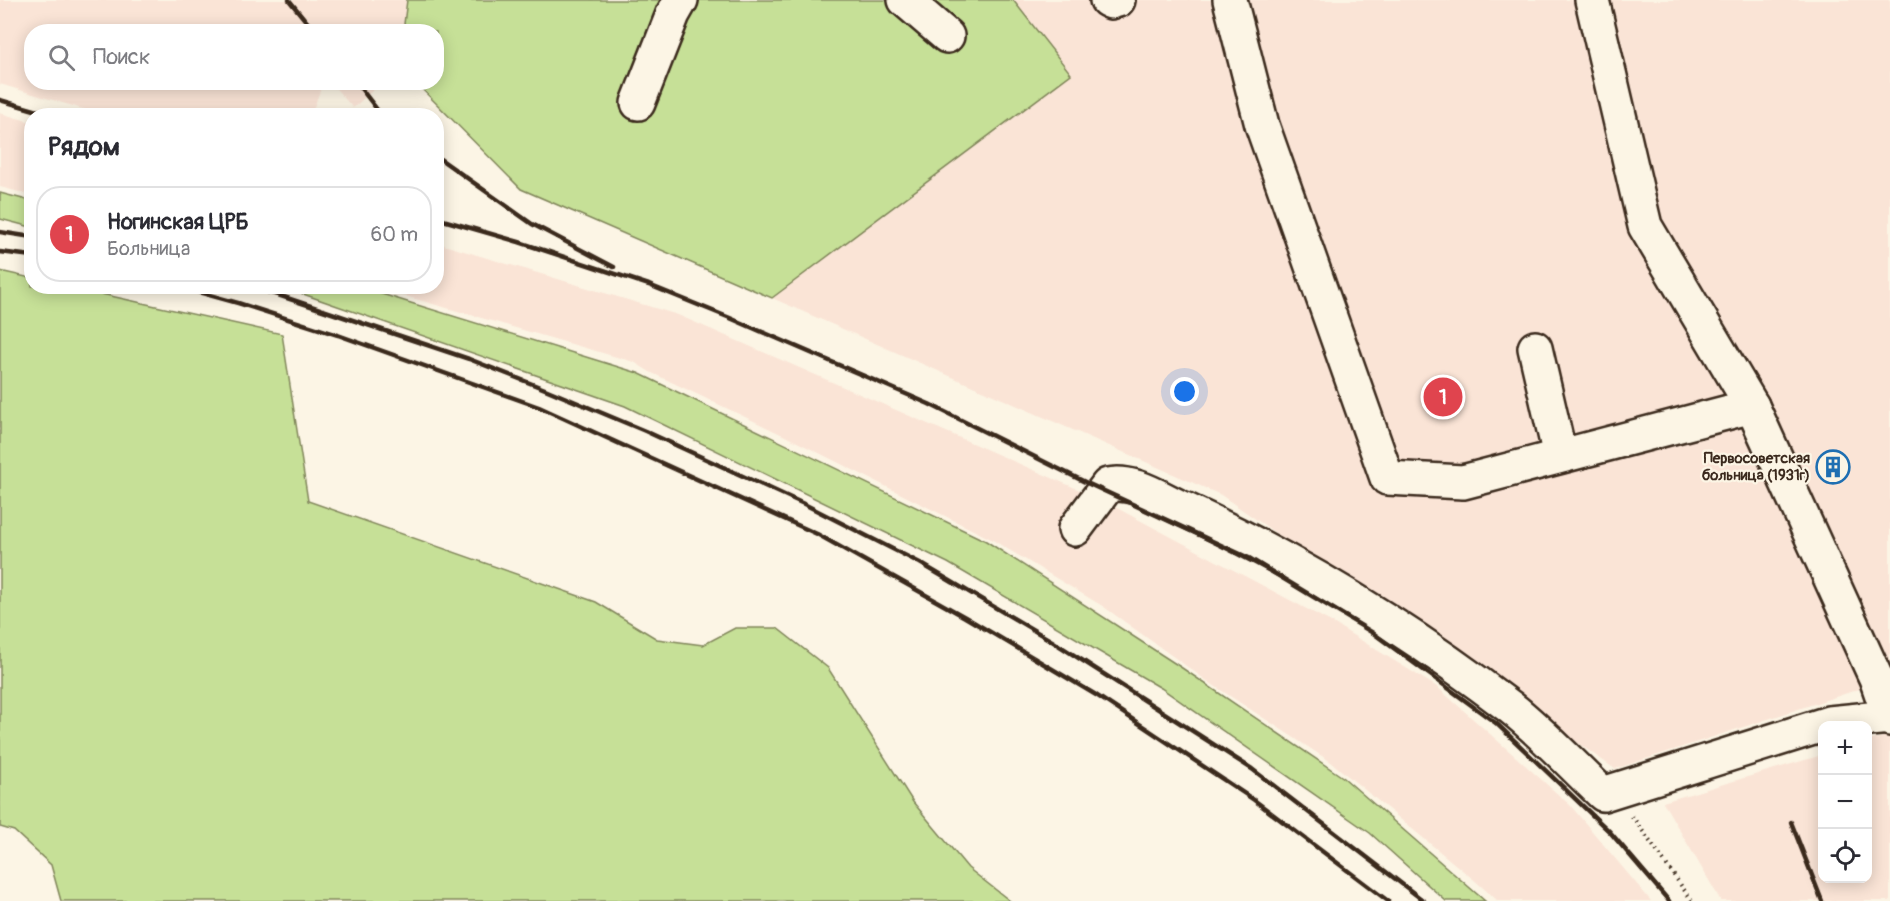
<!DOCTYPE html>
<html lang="ru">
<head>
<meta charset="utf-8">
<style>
  :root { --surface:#fff; --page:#f7f7f7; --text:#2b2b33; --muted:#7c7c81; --line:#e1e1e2; --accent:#db2777 }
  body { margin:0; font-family:Pangolin,sans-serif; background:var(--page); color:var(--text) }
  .controls { position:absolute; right:18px; bottom:18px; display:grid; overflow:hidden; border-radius:12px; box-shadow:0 3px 15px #0003 }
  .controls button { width:54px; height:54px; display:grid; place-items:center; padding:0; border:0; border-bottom:2px solid var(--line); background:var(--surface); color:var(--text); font:30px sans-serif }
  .you { position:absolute; left:1185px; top:392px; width:21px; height:21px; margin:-15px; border:4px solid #fff; border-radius:50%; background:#1a73e8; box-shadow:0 0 0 9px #1a73e833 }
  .badge { display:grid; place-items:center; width:39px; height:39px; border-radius:50%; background:var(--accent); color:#fff; font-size:20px; font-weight:700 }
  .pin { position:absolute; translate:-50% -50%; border:3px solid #fff; box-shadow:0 2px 6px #0006 }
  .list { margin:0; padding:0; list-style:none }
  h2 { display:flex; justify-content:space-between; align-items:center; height:78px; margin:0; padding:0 24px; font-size:26px }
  h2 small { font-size:20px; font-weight:400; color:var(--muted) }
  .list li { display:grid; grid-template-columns:39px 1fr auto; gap:18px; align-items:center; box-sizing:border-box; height:96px; margin:0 12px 12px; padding:0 12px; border:2px solid var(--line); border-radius:24px }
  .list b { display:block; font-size:22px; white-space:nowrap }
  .list p { margin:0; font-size:20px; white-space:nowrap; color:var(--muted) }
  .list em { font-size:20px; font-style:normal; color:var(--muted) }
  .icon { flex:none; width:33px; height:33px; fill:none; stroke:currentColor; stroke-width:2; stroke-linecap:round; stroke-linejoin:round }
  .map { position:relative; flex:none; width:1890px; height:901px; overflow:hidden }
  .search { position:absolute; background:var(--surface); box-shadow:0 3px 15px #0003; left:24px; top:24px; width:420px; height:66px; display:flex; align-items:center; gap:15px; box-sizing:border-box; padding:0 21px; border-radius:24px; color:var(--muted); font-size:22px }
  .panel { position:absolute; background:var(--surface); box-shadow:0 3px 15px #0003; left:24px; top:108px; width:420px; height:186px; border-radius:24px }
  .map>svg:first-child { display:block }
  .built { fill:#fae4d6 }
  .green { fill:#c6e097; stroke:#80855a; stroke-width:1.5 }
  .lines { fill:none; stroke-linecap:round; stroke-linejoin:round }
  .minor-casing { stroke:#3b2a1e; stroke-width:38 }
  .path { stroke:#3b2a1e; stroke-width:4; stroke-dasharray:1.5 4.5; stroke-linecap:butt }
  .minor { stroke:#fcf5e5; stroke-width:33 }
  .rail { stroke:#3b2a1e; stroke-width:4.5 }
  .labels { text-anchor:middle; stroke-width:4.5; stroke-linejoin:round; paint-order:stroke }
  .poi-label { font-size:15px; font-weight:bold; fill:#3b2a1e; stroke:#fcf5e5; text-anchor:end }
</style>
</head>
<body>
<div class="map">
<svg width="1890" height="901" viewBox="0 0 1890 901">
  <rect width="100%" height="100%" fill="#fcf5e5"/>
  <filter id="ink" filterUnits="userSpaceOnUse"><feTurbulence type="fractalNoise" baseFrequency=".0167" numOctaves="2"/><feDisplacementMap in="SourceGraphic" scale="12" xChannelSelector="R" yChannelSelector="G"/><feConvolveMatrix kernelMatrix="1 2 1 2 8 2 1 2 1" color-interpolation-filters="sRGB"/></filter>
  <g filter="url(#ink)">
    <g class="built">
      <polygon points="0,0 407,0 403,31 32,32 32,82 323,83 311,115 106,116 0,84"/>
      <polygon points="1013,0 1890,0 1890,679 1615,769 1221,495 772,298 1070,74"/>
      <polygon points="331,83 381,83 353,108"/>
      <polygon points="0,113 31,122 31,195 0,187"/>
      <polygon points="437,243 678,315 1098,498 1333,623 1437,687 1570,805 1651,901 1498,901 1473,879 1331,762 1210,683 1104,607 991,539 785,436 650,372 634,362 374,287 436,286"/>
      <polygon points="1890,735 1890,901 1721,901 1663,802 1822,755 1822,878 1868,878 1868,741"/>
    </g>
    <g class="green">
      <polygon points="407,0 1013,0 1071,74 772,298 521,189 416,83 436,82 436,32 403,32"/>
      <polygon points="0,193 31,201 31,227 0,219"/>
      <polygon points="0,271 31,278 32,286 70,287 282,334 308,501 596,602 657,639 703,645 735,628 777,628 828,668 913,802 968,868 1010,901 61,901 51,865 14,831 0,827"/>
      <polygon points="283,287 359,287 638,373 986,541 1182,668 1344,778 1485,901 1446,901 1370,833 1161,688 948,563 625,406"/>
    </g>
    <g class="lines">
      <defs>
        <g id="minor">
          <polyline points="905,0 947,36"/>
          <polyline points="1107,0 1111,2 1118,0"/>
          <polyline points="1230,0 1262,125 1387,478 1463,482 1752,406"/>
          <polyline points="1592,0 1645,226 1752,406 1876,678 1890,719"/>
          <polyline points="638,103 673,14 681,0"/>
          <polyline points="1535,348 1560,456"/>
          <path d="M 1075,529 L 1108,485 C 1133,479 1161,499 1184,509 C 1299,562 1409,630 1510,707 C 1542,732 1573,766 1603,794 L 1829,723 L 1890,717"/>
        </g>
      </defs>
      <use href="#minor" class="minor-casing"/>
      <polyline class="path" points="1632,816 1692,901"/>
      <use href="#minor" class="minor"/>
      <g class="rail">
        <polyline points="289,0 315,32"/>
        <polyline points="356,82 382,116"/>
        <polyline points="0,100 55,116"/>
        <polyline points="436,156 532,224 614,267"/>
        <polyline points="436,218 519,242 649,285 730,318 929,404 1089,484 1249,558 1373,633 1497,724 1610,832 1669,901"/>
        <polyline points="0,232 32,237"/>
        <polyline points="0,252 32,256"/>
        <polyline points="177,286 238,303 338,335 539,407 817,534 965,617 1096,695 1254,800 1388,901"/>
        <polyline points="248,286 278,295 469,359 545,389 645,431 806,505 920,563 1052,641 1252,769 1424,901"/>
        <polyline points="1791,822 1822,901"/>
      </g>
    </g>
  </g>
  <defs>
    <symbol id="building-ring" viewBox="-11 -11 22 22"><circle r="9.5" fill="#fcf5e5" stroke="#1f6fb2" stroke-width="1.5"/><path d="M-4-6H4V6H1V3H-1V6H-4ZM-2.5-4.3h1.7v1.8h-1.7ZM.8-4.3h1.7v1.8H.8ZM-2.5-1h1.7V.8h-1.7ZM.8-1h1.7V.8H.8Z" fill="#1f6fb2"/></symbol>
  </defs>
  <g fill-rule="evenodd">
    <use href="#building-ring" x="1814" y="448" width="38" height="38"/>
  </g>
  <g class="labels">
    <g class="poi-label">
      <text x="1810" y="463">Первосоветская<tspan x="1810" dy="17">больница (1931г)</tspan></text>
    </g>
  </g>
</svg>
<div class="controls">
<button>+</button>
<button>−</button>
<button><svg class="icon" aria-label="locate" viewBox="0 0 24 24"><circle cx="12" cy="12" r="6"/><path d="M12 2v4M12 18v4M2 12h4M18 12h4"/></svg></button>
</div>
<div class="you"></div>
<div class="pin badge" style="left:1443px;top:397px;background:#e0444e">1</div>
<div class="search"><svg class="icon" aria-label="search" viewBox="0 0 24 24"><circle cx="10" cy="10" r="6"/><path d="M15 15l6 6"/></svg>Поиск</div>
<section class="panel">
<h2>Рядом<small></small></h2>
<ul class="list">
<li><span class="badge" style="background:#e0444e">1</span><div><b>Ногинская ЦРБ</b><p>Больница</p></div><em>60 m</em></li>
</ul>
</section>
</div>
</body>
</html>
